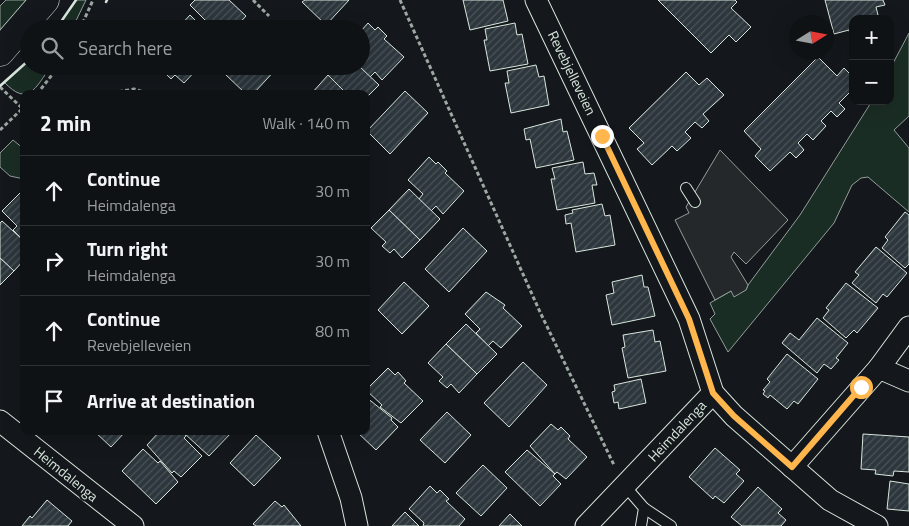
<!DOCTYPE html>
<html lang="en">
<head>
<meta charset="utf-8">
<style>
  :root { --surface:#0f1215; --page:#1d2022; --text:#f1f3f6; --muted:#9b9ea0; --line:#2f3234 }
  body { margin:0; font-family:"Titillium Web",sans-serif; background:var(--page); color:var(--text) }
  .controls { position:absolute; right:15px; top:15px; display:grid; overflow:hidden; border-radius:10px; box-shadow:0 5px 20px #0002 }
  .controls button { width:45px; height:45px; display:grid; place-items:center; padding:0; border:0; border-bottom:1px solid var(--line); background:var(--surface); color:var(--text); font:25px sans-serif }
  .compass { position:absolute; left:789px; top:15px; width:45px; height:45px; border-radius:50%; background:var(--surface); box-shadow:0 5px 20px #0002; rotate:79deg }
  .stop { position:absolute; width:15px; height:15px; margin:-11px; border:4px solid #ffb74d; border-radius:50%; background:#fff }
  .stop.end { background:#ffb74d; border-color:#fff; box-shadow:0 1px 5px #0008 }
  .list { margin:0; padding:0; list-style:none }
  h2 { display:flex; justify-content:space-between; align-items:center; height:65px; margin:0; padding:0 20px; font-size:21px }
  h2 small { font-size:16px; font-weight:400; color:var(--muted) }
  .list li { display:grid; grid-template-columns:32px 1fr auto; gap:15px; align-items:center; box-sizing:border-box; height:70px; padding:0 20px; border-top:1px solid var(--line) }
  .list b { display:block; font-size:19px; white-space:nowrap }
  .list p { margin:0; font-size:16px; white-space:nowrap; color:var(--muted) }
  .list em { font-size:16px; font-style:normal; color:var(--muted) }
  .icon { flex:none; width:28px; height:28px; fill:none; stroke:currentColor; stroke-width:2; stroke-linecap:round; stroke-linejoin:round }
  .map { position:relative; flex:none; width:909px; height:526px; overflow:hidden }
  .search { position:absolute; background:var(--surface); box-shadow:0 5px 20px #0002; left:20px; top:20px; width:350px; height:55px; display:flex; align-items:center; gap:12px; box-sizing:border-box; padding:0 18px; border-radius:28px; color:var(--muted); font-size:19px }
  .panel { position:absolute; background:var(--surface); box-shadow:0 5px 20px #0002; left:20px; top:90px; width:350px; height:345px; border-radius:10px }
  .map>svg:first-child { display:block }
  .green { fill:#1a2d24; stroke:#939e99 }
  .parking { fill:#24282b; stroke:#939e99 }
  .building { fill:url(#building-hatch); stroke:#d8e6dc }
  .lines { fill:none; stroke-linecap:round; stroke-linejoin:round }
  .service-casing { stroke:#d8e6dc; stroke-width:12 }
  .minor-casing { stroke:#d8e6dc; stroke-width:23 }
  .primary-casing { stroke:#d8e6dc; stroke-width:29 }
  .path { stroke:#9da8a2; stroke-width:3; stroke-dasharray:4 2.5; stroke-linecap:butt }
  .service { stroke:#14181c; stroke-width:10 }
  .minor { stroke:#14181c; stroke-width:21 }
  .primary { stroke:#14181c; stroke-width:28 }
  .wall { stroke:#d8e6dc; stroke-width:2.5 }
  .route { stroke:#ffb74d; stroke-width:6 }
  .labels { text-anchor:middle; stroke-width:4; stroke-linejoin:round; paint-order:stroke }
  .street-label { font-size:14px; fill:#d8e6dc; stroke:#14181c }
</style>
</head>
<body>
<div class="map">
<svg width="909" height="526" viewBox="0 0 909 526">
  <defs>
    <pattern id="building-hatch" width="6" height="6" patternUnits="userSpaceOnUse" patternTransform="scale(1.25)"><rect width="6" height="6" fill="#2c363c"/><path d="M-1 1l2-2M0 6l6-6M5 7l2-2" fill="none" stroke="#4a5358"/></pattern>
  </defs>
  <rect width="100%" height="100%" fill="#14181c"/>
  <g class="green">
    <polygon points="6,0 26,0 0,30 0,6"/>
    <polygon points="76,0 86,0 72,29 56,29"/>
    <polygon points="909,33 909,116 894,130 909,148 909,212 868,177 861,178 852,185 834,223 728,352 710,319 715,314 710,303 731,291 746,290 748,285 800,215 872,101 890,101 890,69"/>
    <path d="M 29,60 L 29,66 L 51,66 C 35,89 28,107 4,82 Z"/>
    <polygon points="13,140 24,149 24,179 10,176 0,167 0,153"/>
  </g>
  <polygon class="parking" points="720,150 788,220 746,264 734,252 731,257 748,285 746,290 734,297 731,291 715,300 675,220 689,213 686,207"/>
  <g class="building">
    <polygon points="195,0 229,0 246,16 234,29 204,29 200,25 205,20 190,5"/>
    <polygon points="305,0 349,0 326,25 302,2"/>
    <polygon points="463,0 503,0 508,21 470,30"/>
    <polygon points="658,0 735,0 737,2 731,8 751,27 736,42 729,35 711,53"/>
    <polygon points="825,0 883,0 885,5 876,7 879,19 853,19 853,39 851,39 849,30 834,34"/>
    <polygon points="190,15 204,29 177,29"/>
    <polygon points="368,23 375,30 378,27 387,36 384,39 404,57 382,80 375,72 370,77 359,66 361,66 362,60 361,31"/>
    <polygon points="515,23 517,35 522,34 528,64 490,71 484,40 487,40 485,29"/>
    <polygon points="818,57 837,76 844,68 853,77 853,89 839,103 845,109 837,117 831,111 821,121 826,126 813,140 807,134 798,143 804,150 796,158 790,152 770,171 755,156 761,149 744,131"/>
    <polygon points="536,65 539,77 544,76 549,105 511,113 505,83 509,83 507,71"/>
    <polygon points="166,66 200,66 184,83 175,75 171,79 164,72 168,68"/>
    <polygon points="234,66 279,66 253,94 246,94 226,75"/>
    <polygon points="337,66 359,66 379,85 366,98 366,94 347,94 328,75"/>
    <polygon points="686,72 699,85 707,78 724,95 703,114 709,121 702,128 695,122 685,132 691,138 677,151 672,146 652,165 637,149 644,143 629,128"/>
    <polygon points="328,75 347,94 311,94"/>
    <polygon points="405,91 428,113 390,154 367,131"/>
    <polygon points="561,119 563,132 567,131 574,160 536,168 530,139 526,140 524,129"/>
    <polygon points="429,157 436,164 438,162 447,171 445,173 464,191 443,214 436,206 431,211 419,199 423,194 408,180"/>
    <polygon points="583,162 585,174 594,173 597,185 592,185 595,203 557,210 551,179 555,179 552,168"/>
    <polygon points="24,189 24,241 13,230 17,226 2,211"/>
    <polygon points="409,189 440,219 420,240 389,210"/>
    <polygon points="602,204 605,216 610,215 615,245 576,252 571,223 566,224 565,215 573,213 572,210"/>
    <polygon points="389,210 420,240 402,258 394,249 390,253 382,246 386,242 371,228"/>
    <polygon points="905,212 909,215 909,264 905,268 882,248 888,240 885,237"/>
    <polygon points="2,221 24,241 24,260 14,271 0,258 0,223"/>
    <polygon points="463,228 487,251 449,292 425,269"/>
    <polygon points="876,247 907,273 887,297 883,294 876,303 852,283 859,275 855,272"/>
    <polygon points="0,258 14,271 0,285"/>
    <polygon points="642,275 644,287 648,287 655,316 612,325 606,295 614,293 612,282"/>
    <polygon points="404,282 429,306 402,334 378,310"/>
    <polygon points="846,283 878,308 857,333 854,330 846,338 823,318 829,310 826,308"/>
    <polygon points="486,292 505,305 503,308 522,326 501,348 493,341 488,346 476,333 480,329 465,314"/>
    <polygon points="817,318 848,343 836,358 839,360 831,369 824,364 817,373 782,343 790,333 799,340"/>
    <polygon points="466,324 497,354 477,374 446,344"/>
    <polygon points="653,330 655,342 660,341 666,371 628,378 622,348 625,347 623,335"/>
    <polygon points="446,344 477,374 459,393 451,384 447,388 439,381 443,377 428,363"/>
    <polygon points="787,354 818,379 798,404 794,401 787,409 770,395 768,398 763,394 765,391 763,390 770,382 767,379"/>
    <polygon points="523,362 547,385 509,427 484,403"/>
    <polygon points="388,368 395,375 398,372 406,381 404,383 423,401 401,423 380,407 382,405 366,390"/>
    <polygon points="641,379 646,403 619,409 618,402 614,403 612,392 615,391 614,385"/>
    <polygon points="366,397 392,418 391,420 398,427 376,450 356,431 366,431"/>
    <polygon points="447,412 471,435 445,463 420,440"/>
    <polygon points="551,424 558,430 561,427 570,436 568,439 587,457 566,479 557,472 555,474 530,446"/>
    <polygon points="94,431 126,431 111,447"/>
    <polygon points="160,431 182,431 186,436 184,438 202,456 181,477 174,471 172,473 147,445"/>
    <polygon points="187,431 233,431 209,456 185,434"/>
    <polygon points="863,434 909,437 909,472 894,471 893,476 875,474 876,470 861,469"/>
    <polygon points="256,435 281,458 254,486 230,463"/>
    <polygon points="715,448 740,470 736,474 744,481 724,503 715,496 713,499 689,477"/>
    <polygon points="143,449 158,463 160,461 178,482 156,504 122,471"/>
    <polygon points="527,450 555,474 553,476 561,484 540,506 505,472"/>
    <polygon points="483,465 507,488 481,516 456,493"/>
    <polygon points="890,481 909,484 909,511 887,509"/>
    <polygon points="430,486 437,493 440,490 449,499 446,501 465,519 459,526 423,526 424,523 409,509"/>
    <polygon points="758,487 782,509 778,513 786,520 781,526 742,526 731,517"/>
    <polygon points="47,500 72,521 68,526 22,526 30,516 32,518"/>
    <polygon points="275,501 282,507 284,505 301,526 256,526 253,524"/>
    <polygon points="405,512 419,526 392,526"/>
    <polygon points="510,514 522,526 499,526"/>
  </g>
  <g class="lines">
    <defs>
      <g id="service">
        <polyline points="686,188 695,202"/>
        <polyline points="625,486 644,508 641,526"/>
        <polyline points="644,508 671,526"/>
      </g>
      <g id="minor">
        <polyline points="536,0 689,319 713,393 734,416 830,500 877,526"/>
        <polyline points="879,368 909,327"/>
        <polyline points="0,421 133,526"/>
        <polyline points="328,431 351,498 357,526"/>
        <polyline points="792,467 879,368 909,381"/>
        <polyline points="586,526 713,393"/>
      </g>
      <polyline id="primary" points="0,52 45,0"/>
    </defs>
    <use href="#service" class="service-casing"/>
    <use href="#minor" class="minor-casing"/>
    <use href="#primary" class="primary-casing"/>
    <g class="path">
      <polyline points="253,0 269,16"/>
      <polyline points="400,0 540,312 614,465"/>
      <polyline points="80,29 93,0"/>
      <polyline points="0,87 24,110"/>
      <polyline points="37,94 59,66"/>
      <polyline points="106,94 134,89 150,94"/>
      <polyline points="0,130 24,107"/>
    </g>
    <use href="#service" class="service"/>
    <use href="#minor" class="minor"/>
    <use href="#primary" class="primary"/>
    <g class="wall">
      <polyline points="106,2 107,0"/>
      <polyline points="56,29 76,0"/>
      <polyline points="0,86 29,60"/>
    </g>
  </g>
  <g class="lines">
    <polyline class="route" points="602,136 689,319 713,393 734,416 792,467 861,387"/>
  </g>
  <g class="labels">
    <g class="street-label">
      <text transform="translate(572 73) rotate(64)" y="5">Revebjelleveien</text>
      <text transform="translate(677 431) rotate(-47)" y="5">Heimdalenga</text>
      <text transform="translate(66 474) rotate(39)" y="5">Heimdalenga</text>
    </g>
  </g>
</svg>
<div class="controls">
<button>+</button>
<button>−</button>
</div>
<svg class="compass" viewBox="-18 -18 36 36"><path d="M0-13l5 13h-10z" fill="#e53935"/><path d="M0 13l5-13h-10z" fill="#9b9ea0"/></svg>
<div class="stop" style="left:861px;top:387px"></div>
<div class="stop end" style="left:602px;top:136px"></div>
<div class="search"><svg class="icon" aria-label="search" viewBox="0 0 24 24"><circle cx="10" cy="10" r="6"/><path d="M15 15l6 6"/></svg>Search here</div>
<section class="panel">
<h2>2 min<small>Walk · 140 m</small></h2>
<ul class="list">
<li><svg class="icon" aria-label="ahead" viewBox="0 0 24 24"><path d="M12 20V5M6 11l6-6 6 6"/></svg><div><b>Continue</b><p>Heimdalenga</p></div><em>30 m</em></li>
<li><svg class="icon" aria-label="right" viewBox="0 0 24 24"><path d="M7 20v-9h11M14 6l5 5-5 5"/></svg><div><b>Turn right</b><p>Heimdalenga</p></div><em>30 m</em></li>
<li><svg class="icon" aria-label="ahead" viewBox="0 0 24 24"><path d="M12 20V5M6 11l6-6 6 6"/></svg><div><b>Continue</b><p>Revebjelleveien</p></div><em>80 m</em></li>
<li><svg class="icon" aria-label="arrive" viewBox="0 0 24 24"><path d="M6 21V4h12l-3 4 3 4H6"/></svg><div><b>Arrive at destination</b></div></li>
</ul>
</section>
</div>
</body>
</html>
